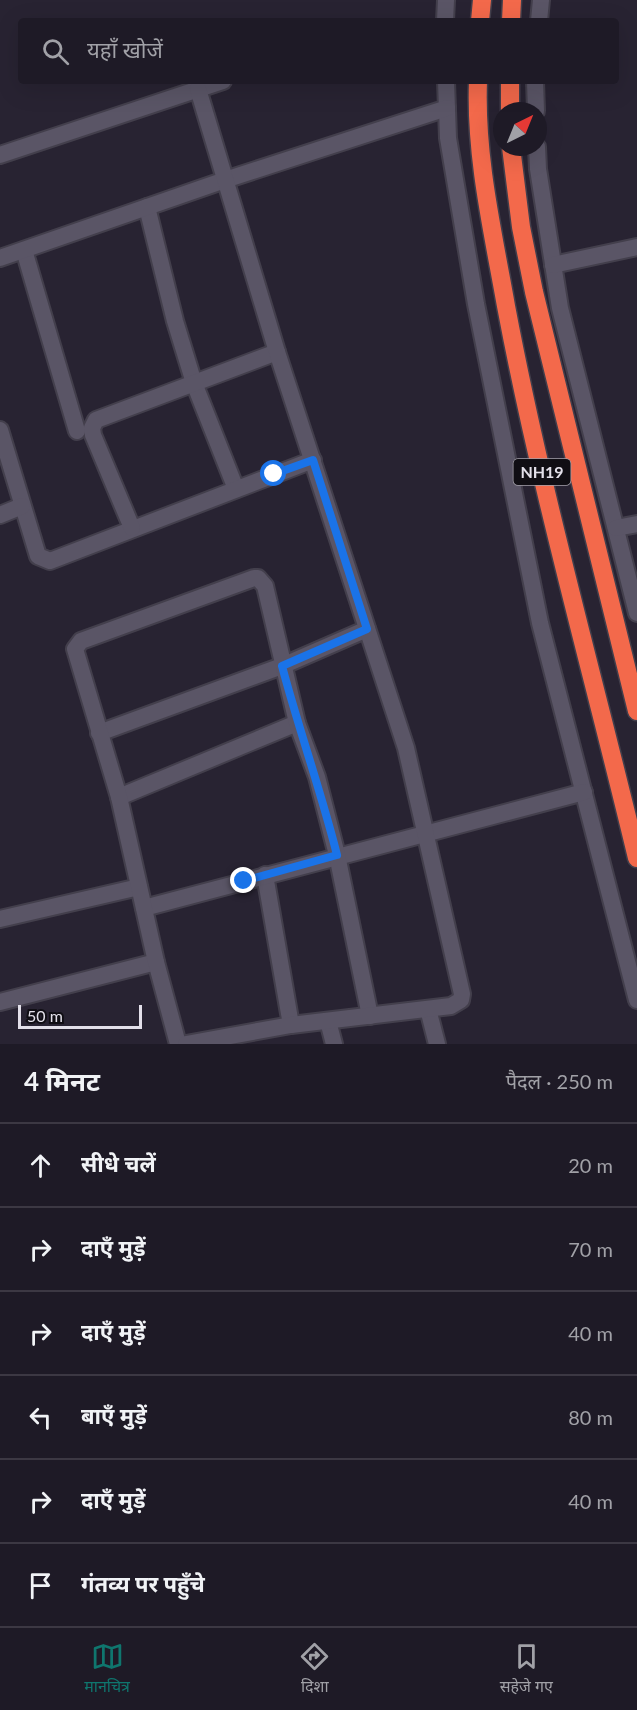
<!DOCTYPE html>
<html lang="hi">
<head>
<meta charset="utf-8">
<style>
  :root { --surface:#1e1a26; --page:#26232e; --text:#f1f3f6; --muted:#a1a1a7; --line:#3c3843; --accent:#0f766e }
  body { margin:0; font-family:Lato,"Noto Sans Devanagari",sans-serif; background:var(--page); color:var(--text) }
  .compass { position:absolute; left:493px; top:102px; width:54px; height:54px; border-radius:50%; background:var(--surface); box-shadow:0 6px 24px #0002; rotate:43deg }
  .scale { position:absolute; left:18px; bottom:15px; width:124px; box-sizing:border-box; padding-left:6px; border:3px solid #e3e0ea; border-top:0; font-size:16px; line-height:21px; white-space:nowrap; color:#e3e0ea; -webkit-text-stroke:4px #100e14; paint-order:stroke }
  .stop { position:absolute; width:18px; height:18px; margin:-14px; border:4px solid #1a73e8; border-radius:50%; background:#fff }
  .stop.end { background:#1a73e8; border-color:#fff; box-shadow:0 2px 6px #0008 }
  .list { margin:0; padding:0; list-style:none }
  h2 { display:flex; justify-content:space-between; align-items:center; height:78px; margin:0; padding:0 24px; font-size:26px }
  h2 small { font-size:20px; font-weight:400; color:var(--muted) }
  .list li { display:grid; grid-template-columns:39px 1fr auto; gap:18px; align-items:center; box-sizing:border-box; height:84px; padding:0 24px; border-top:2px solid var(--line) }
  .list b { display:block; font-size:22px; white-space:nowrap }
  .list em { font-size:20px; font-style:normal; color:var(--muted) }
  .icon { flex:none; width:33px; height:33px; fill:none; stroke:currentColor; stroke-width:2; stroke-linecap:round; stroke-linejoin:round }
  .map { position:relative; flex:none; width:637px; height:1044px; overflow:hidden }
  .search { position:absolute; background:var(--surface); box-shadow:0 6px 24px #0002; left:18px; right:18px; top:18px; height:66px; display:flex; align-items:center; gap:15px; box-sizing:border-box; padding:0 21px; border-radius:6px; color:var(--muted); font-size:22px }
  .sheet { height:582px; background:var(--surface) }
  nav { display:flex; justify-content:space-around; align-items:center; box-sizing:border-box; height:84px; border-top:2px solid var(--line); background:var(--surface); font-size:16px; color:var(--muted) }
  nav a { display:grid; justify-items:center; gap:3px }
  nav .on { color:var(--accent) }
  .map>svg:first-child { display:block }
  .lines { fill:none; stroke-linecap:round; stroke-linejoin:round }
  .minor-casing { stroke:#433f4c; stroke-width:20 }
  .highway-casing { stroke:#433f4c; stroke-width:21 }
  .minor { stroke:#5a5566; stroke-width:16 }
  .highway { stroke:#f3694b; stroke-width:18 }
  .route { stroke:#1a73e8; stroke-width:8 }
  .labels { text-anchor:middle; stroke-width:4.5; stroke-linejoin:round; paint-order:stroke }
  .shield { fill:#100e14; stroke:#a4a1aa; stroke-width:1.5 }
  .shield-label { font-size:16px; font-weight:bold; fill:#e3e0ea }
</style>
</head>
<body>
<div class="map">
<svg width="637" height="1044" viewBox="0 0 637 1044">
  <rect width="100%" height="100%" fill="#282332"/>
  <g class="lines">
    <defs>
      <g id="minor">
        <polyline points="445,21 446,0"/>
        <polyline points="539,21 541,0"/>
        <polyline points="446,81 448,138 476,304 540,623 637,1000"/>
        <polyline points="535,81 536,111"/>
        <polyline points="537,147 538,169 560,308 637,613"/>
        <polyline points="0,155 223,81"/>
        <polyline points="147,207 175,321 194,383 236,489"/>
        <polyline points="24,250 77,431"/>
        <polyline points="0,258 225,180 447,108"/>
        <polyline points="553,265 637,247"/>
        <polyline points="0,430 38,556 50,561 313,460"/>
        <polyline points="0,515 22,506"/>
        <polyline points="132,528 93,435 92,428 96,420 277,352"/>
        <polyline points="616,528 637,524"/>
        <polyline points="99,733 282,666 367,629"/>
        <polyline points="119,797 297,723"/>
        <polyline points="265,875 291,1025"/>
        <polyline points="144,908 584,792"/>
        <polyline points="0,919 139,887"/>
        <polyline points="0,1002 156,962"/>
        <polyline points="428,1009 437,1044"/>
        <polyline points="328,1021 334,1044"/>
        <polyline points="178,1044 156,962 119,797 75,649 81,641 254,578 258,578 265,586 297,723 317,777 337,855 370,1016"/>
        <polyline points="186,1044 291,1025 451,1006 461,1000 462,994 406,748 277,352 198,89"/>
      </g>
      <g id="highway">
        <polyline points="480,21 482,0"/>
        <polyline points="511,21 512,0"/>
        <path d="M 478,81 C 475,157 493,232 506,306 C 541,492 593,674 637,858"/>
        <polyline points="510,81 510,111"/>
        <polyline points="511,147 521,227 534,292 637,711"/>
      </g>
    </defs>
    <use href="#minor" class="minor-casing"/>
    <use href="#highway" class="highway-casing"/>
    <use href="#minor" class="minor"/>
    <use href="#highway" class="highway"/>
  </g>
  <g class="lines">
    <path class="route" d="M 244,881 L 337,855 C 321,791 299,730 282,666 L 367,629 L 313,460 L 274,474"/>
  </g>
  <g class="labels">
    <rect class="shield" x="513.5" y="459" width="57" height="26" rx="4.5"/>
    <g class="shield-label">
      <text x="542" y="478">NH19</text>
    </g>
  </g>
</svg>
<svg class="compass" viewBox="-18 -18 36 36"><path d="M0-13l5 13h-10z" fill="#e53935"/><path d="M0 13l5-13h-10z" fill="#a1a1a7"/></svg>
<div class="scale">50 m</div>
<div class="stop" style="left:274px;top:474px"></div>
<div class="stop end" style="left:244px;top:881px"></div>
<div class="search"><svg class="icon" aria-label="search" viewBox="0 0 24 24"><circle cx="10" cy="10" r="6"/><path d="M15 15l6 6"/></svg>यहाँ खोजें</div>
</div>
<section class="sheet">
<h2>4 मिनट<small>पैदल · 250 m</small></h2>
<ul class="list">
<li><svg class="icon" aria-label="ahead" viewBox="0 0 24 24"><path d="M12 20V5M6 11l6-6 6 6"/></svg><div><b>सीधे चलें</b></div><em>20 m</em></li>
<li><svg class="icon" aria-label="right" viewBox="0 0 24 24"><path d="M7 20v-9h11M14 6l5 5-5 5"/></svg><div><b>दाएँ मुड़ें</b></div><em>70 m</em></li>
<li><svg class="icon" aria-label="right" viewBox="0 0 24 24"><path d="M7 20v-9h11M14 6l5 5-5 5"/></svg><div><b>दाएँ मुड़ें</b></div><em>40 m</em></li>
<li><svg class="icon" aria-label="left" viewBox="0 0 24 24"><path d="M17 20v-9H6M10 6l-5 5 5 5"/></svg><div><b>बाएँ मुड़ें</b></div><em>80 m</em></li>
<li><svg class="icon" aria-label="right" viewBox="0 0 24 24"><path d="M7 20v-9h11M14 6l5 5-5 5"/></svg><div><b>दाएँ मुड़ें</b></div><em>40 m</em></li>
<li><svg class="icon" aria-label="arrive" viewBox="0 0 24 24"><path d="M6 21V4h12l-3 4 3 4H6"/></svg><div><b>गंतव्य पर पहुँचे</b></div></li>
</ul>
</section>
<nav>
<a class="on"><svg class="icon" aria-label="map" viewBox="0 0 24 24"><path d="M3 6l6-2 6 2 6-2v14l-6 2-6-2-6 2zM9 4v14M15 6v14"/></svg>मानचित्र</a>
<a><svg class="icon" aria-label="directions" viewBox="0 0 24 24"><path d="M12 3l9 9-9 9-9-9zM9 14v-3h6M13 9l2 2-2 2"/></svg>दिशा</a>
<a><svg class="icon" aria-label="saved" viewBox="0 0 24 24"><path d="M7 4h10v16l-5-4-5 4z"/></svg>सहेजे गए</a>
</nav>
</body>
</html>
